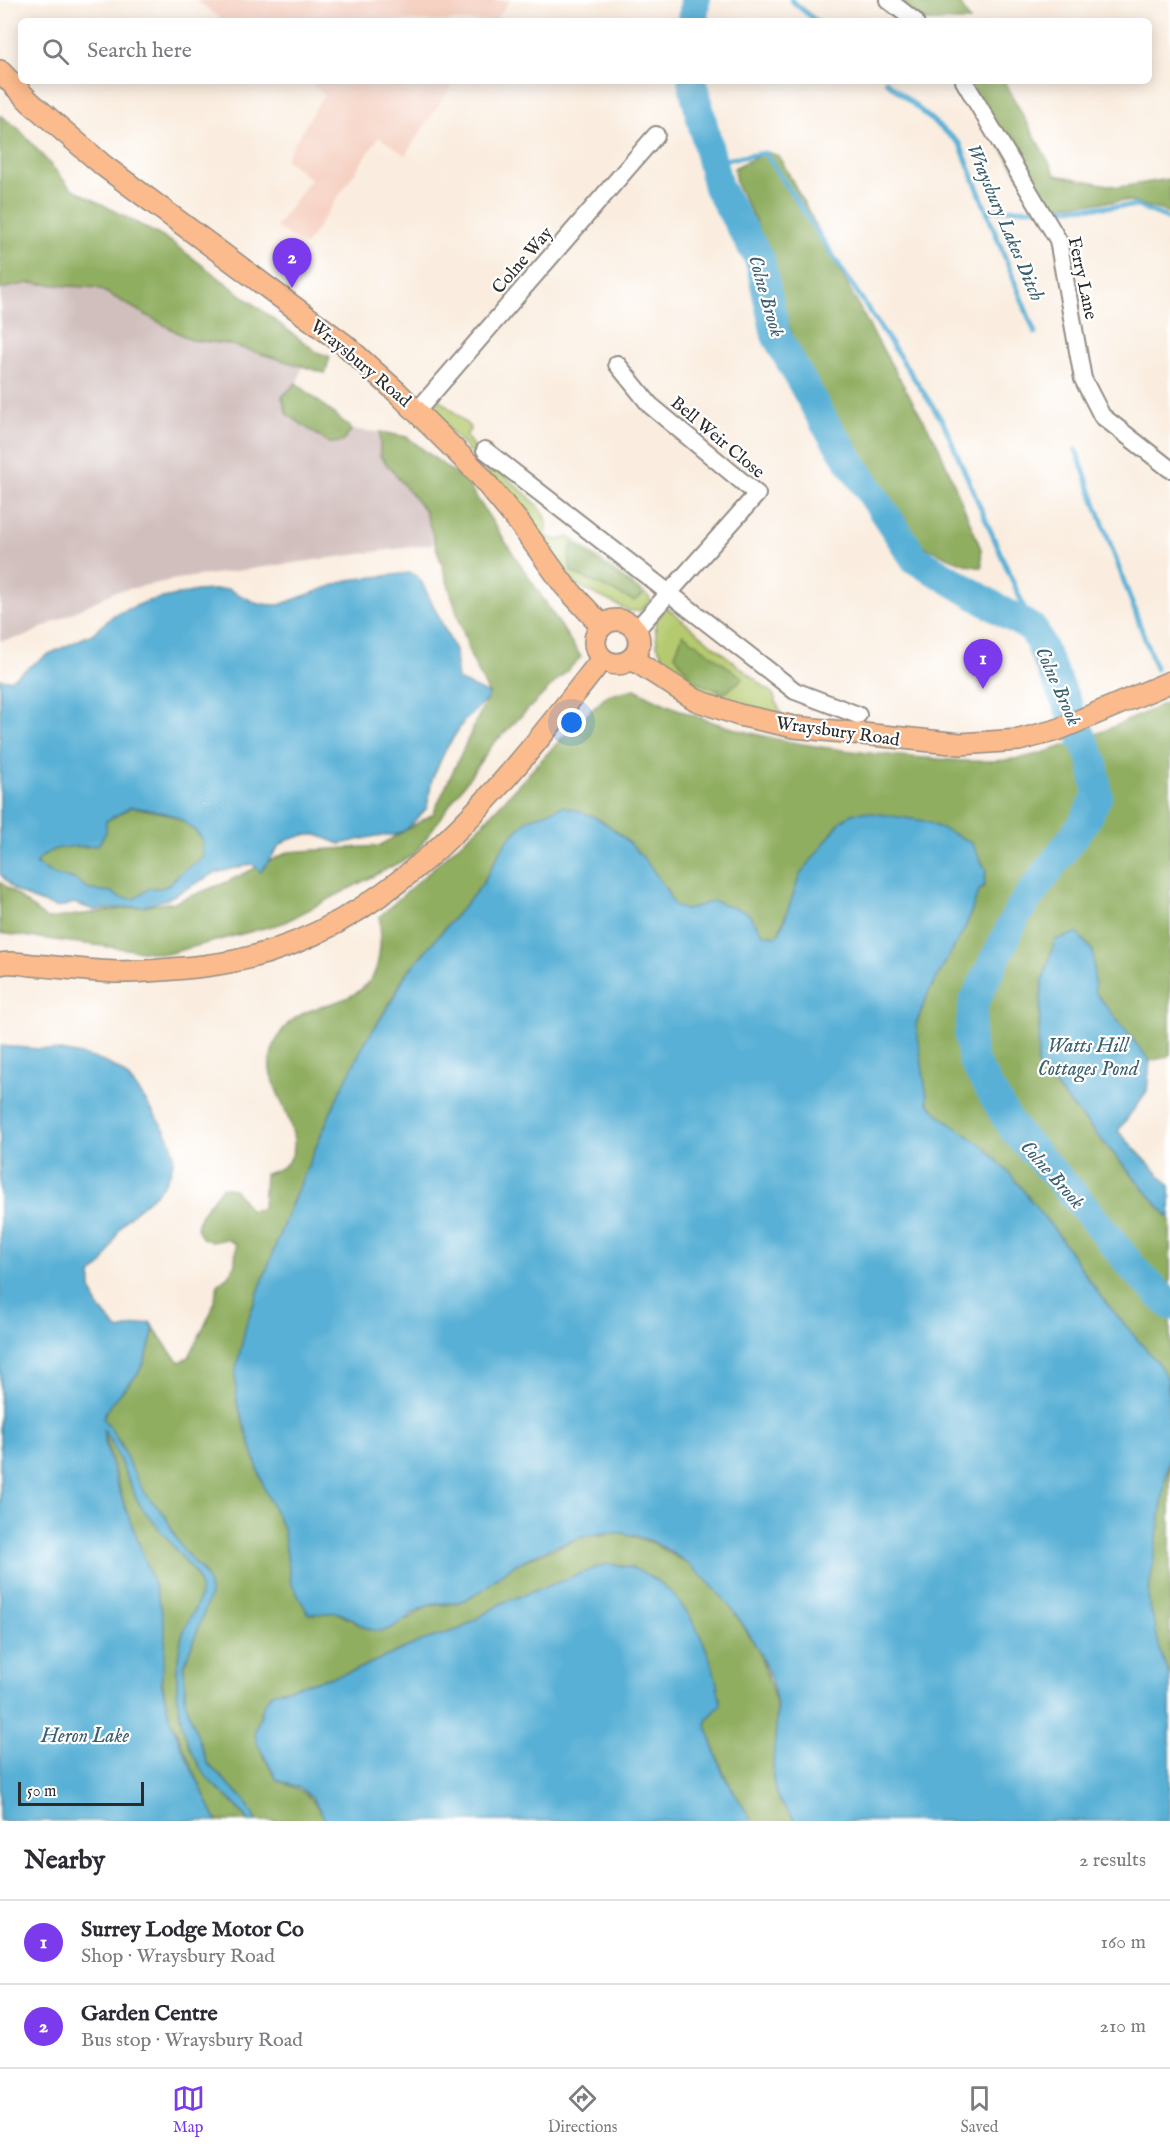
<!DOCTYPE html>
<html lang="en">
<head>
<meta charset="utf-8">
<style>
  :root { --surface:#fff; --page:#f2f2f3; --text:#2b2b33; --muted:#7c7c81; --line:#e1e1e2; --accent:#7c3aed }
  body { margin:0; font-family:"IM FELL English",serif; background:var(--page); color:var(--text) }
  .scale { position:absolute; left:18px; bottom:15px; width:126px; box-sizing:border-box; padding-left:6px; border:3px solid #2b2b2b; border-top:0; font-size:16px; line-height:21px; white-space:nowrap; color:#2b2b2b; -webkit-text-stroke:4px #fff; paint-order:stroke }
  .you { position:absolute; left:572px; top:723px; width:21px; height:21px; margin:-15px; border:4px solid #fff; border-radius:50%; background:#1a73e8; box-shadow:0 0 0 9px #1a73e833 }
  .badge { display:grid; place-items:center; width:39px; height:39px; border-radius:50%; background:var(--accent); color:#fff; font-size:20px; font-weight:700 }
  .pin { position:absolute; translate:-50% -50px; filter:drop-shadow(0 2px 3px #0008) }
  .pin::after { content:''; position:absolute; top:32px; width:21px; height:18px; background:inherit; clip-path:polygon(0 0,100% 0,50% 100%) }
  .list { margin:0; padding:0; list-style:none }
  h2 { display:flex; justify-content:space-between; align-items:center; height:78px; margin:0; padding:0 24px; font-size:26px }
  h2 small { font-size:20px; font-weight:400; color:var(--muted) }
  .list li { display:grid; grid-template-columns:39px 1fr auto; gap:18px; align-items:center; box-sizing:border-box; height:84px; padding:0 24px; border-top:2px solid var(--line) }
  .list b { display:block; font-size:22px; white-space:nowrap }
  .list p { margin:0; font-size:20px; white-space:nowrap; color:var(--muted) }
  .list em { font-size:20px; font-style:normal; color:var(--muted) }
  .icon { flex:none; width:33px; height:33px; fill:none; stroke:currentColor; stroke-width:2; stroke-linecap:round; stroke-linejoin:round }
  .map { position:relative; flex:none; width:1170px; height:1821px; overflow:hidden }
  .search { position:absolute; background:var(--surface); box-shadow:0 3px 15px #0003; left:18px; right:18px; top:18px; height:66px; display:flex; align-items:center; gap:15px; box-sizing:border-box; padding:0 21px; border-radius:9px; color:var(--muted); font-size:22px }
  .sheet { height:246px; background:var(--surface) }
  nav { display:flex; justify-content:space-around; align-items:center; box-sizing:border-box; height:84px; border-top:2px solid var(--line); background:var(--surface); font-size:16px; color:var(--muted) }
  nav a { display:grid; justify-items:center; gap:3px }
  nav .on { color:var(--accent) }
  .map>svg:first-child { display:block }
  .built { fill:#f6d2c3 }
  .industrial { fill:#d1bfbd }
  .green { fill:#b5ca6e; stroke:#707a4c; stroke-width:1.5 }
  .forest { fill:#90ae61; stroke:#5e6c46; stroke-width:1.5 }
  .water { fill:#59b0d6; stroke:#426e80; stroke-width:1.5; fill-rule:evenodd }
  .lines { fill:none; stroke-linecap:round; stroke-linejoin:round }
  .stream { stroke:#59b0d6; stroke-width:5 }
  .river { stroke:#59b0d6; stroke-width:30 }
  .minor-casing { stroke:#928c85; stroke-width:20 }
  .major-casing { stroke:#928c85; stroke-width:24 }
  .minor { stroke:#fff; stroke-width:16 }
  .major { stroke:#fbbb8c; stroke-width:21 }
  .labels { text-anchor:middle; stroke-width:4.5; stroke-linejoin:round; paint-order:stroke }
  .street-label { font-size:18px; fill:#2b2b2b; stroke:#fff }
  .water-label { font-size:20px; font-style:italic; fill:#3d606f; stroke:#fff }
</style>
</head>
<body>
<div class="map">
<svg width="1170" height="1821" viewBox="0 0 1170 1821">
  <rect width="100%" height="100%" fill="#fff"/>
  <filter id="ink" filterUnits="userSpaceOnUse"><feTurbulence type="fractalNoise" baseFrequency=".0167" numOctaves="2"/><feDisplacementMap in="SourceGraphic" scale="12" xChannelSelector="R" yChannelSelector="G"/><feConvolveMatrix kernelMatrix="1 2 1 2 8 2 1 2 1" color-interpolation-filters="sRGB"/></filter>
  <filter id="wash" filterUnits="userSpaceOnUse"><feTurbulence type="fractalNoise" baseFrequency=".008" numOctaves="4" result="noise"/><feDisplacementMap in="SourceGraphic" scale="24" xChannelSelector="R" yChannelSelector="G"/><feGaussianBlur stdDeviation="1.35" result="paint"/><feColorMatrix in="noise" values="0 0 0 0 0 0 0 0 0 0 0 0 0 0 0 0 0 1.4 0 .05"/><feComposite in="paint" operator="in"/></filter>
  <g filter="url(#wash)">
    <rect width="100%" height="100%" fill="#faeddf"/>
    <g class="built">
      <polygon points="195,0 510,0 495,21 224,21"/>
      <polygon points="307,81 455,81 405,155 379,137 305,246 276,227 311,179 285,159 324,94"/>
    </g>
    <polygon class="industrial" points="29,283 98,288 191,340 228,344 303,365 297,383 352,430 380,432 380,456 425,511 433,544 177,579 114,592 26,636 0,641 0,289"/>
    <g class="green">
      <path d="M 437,397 L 471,428 L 466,436 C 488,470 519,482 542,511 C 548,518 548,528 546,537 L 559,540 L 569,537 L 648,596 L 651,601 L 640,611 L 630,611 L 574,584 L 485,469 L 438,417 L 434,405 Z"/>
      <polygon points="666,607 773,694 782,717 709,697 669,668 657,645 655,622"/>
    </g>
    <g class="forest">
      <polygon points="879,0 958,0 970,21 912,21"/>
      <polygon points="961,81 1004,81 1056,175 1119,187 1170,179 1170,213 1128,201 1037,206"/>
      <polygon points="0,115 19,129 70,187 170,241 317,352 330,357 325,373 228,344 191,340 98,288 29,283 0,289"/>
      <path d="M 766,152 L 779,156 L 873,333 L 938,445 L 981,549 L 982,567 C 968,569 919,545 907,536 C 898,529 891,520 883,511 L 807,381 L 756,222 L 736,184 L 734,168 Z"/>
      <polygon points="296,383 350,427 351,430 343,442 329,443 287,414 282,397"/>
      <polygon points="380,432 407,437 467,483 581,657 493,744 414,855 283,923 166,954 0,933 0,882 47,919 175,902 227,882 288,852 379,846 433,814 489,694 471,657 425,511 380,456"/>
      <polygon points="573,544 643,595 634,601 571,572 569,554"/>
      <polygon points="683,634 743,678 725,693 693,681 675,655"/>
      <path d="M 635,689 C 722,737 827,751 926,758 C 957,761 994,764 1026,757 C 1075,746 1124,722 1170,701 L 1170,1054 L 1167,1057 L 1150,1061 L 1094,992 L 1093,951 L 1077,933 L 1055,941 L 1042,983 L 1037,1065 L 1170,1219 L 1170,1394 L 1168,1379 L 1101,1297 L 1057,1233 L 984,1147 L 943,1118 L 928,1104 L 916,1025 L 928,993 L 966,926 L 979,891 L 984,886 L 986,870 L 971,842 L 804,872 L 777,936 L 763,934 L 747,912 L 686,910 L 673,905 L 666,888 L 506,842 L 481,886 L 405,975 L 336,1100 L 287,1215 L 246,1325 L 237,1402 L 264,1488 L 283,1528 L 291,1583 L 311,1614 L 336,1612 L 369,1630 L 409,1619 L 427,1606 L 455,1604 L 472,1597 L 514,1565 L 582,1537 L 620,1532 L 655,1544 L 701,1572 L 731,1607 L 758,1649 L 776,1702 L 777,1732 L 773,1780 L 778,1799 L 796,1821 L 752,1821 C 729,1792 718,1759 706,1725 L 708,1718 L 721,1705 L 542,1589 L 502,1603 L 460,1629 L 419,1642 L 351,1672 L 272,1693 L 264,1704 L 255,1731 L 262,1754 L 277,1780 C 307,1793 309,1792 326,1821 L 256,1821 L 245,1800 L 207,1763 L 185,1701 L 184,1666 L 210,1596 L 205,1573 L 181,1548 L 165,1515 L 145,1494 L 129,1466 L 121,1443 L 103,1418 C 111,1400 123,1392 135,1377 C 146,1364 150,1344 154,1328 C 164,1340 167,1352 180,1362 L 189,1357 L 212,1310 L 218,1284 L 228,1276 L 235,1264 L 236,1244 L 226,1239 L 212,1242 L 202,1238 L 197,1228 L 201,1214 L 222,1187 L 234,1189 L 251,1211 L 263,1208 L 265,1174 C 324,1161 276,1103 270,1070 C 269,1065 271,1054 273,1048 C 292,995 345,1015 371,979 C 382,964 381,934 380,916 L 482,824 L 561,739 L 608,695 Z"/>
      <path d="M 131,807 C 162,812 182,813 202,839 L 203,856 C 198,864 191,865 183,871 C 170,882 169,890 150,888 L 134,899 L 118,897 L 112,892 L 90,890 L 74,879 L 55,875 L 35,864 C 49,846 66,845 87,847 L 106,821 Z"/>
      <path d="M 102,1427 L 112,1443 L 139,1504 L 197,1576 C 208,1600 188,1614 182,1636 C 177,1657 176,1678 178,1700 C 180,1728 194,1764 213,1784 C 226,1798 237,1804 248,1821 L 216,1821 L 168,1713 L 161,1674 L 165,1653 L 147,1565 L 132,1531 Z"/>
      <polygon points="1170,1449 1170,1676 1161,1654 1148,1597"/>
    </g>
    <g class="water">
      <path d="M 410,573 L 417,576 L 422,583 L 455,650 L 458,680 L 489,694 L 487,699 L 464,721 L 446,749 L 432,779 L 427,808 L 407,829 L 395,835 L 376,836 L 340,844 L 317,835 L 304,835 L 288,840 L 279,846 L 261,872 L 252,864 L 215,873 L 167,899 L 144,906 L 94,910 L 74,903 L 58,908 L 32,899 L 14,890 L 0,874 L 0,679 L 10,680 L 47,655 L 92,634 L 114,615 L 148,601 L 197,591 L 228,589 L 258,604 L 279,605 L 348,580 ZM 131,807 C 162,811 182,813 202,839 L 203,856 C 197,864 191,865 183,871 C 170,882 169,890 150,888 L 134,899 L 118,897 L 112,892 L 90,890 L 74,879 L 55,875 L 35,864 C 51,841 74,849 98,845 L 106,832 L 106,821 Z"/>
      <path d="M 563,806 C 574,810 588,813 598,819 C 630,837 658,872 674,905 L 686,910 L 713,901 L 747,912 L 763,934 L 777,936 L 782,927 L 800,875 L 841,821 L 854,813 L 865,812 L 925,821 L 971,842 L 986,870 L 984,886 L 979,891 L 966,926 L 928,993 L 916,1024 L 928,1104 L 943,1118 L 984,1147 L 1010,1174 L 1057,1233 L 1101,1297 L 1158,1363 L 1168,1379 L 1170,1449 L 1148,1597 L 1161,1654 L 1170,1676 L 1170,1821 L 796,1821 C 790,1814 783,1807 779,1800 C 765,1776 780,1730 776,1701 C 766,1636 690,1541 622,1533 C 592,1529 541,1550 515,1565 C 499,1574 487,1589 471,1597 C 455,1606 442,1601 427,1606 C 411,1611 398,1630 380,1631 C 364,1632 353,1617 339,1613 C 329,1611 318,1616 308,1613 L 291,1583 L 283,1528 L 264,1488 L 237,1402 L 235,1374 L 246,1325 L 287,1215 L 336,1100 L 365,1042 L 392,1001 L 405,975 L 481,886 L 506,842 L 527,820 Z"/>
      <polygon points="1077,933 1093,951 1095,992 1150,1061 1147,1091 1118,1131 1170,1186 1170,1219 1037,1065 1042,983 1055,940"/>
      <path d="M 0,1046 C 36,1049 84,1049 116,1068 C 134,1079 147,1104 159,1121 C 171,1139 179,1154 169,1175 C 161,1194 139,1206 125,1221 C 110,1238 112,1261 92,1273 C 86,1297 103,1314 119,1330 L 150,1322 L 154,1328 C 150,1344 146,1364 135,1377 C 123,1392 110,1400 103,1418 C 122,1440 128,1467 144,1491 C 150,1501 159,1507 165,1516 C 172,1527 175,1540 183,1549 C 195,1565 211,1574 210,1596 L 184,1666 L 185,1701 L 207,1763 L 245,1800 L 256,1821 L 248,1821 C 236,1802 227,1799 213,1784 C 194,1764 180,1728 178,1700 C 176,1678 177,1657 182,1636 C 188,1614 208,1600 197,1576 L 139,1504 L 112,1443 L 103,1429 C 112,1489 145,1548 161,1608 C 164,1621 166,1640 165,1653 C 164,1664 160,1674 162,1685 C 170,1733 197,1776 216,1821 L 0,1821 Z"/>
      <path d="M 606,1564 C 677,1565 712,1644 721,1705 L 708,1718 L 706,1725 L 723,1774 L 752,1821 L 326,1821 L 312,1797 L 300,1788 L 277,1780 L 256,1741 L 255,1731 L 264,1704 L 272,1693 L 351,1672 L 419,1642 L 460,1629 L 502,1603 Z"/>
    </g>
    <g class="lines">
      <g class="stream">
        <polyline points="791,0 816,21"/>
        <polyline points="886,81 960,144 1035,333"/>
        <polyline points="713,162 765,153 943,422 1034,630"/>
        <polyline points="988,210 1137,206 1170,219"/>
        <polyline points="1076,450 1156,669"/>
        <polyline points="1170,706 1170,707"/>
      </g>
      <g class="river">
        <polyline points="693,21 695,0"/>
        <polyline points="692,81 718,187 760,260 776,335 824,422 915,559 1034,630 1093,762 1098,795 1084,822 1019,910 974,1002 969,1037 973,1061 1014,1130 1076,1197 1134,1269 1170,1305"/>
      </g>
    </g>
  </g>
  <g filter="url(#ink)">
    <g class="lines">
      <defs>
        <g id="minor">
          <polyline points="888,0 915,21"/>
          <polyline points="964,81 1058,240 1083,379 1102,416 1170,469"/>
          <polyline points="617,364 650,405 757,494 636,630"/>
          <polyline points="417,411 656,135"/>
          <polyline points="485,450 795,691 858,715"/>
        </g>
        <g id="major">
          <polyline points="0,71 30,102 104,166 345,345 398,393 477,472 520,524 564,585 602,626"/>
          <circle cx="617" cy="642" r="22"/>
          <polyline points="632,659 696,700 739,715 794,727 961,744 1019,740 1057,730 1170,682"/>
          <path d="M 0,964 C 10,961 21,964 32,965 C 60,967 89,971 118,972 C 146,972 176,969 204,966 C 382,946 500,790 602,659"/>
        </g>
      </defs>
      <use href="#minor" class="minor-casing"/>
      <use href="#major" class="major-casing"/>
      <use href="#minor" class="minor"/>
      <use href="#major" class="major"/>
    </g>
  </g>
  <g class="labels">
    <g class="street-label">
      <text transform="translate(522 260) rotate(-49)" y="6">Colne Way</text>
      <text transform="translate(1083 278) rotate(78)" y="6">Ferry Lane</text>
      <text transform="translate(361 363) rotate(40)" y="6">Wraysbury Road</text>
      <text transform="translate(718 437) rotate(40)" y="6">Bell Weir Close</text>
      <text transform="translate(838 731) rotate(8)" y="6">Wraysbury Road</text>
    </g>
    <g class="water-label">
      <text transform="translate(1006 222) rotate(67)" y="7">Wraysbury Lakes Ditch</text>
      <text transform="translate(767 296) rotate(74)" y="7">Colne Brook</text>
      <text transform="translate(1059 686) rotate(66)" y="7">Colne Brook</text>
      <text x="1088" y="1052">Watts Hill<tspan x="1088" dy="23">Cottages Pond</tspan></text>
      <text transform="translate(1053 1174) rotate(48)" y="7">Colne Brook</text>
      <text x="85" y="1742">Heron Lake</text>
    </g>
  </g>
</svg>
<div class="scale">50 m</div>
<div class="you"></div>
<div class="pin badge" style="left:983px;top:689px">1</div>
<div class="pin badge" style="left:292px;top:288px">2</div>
<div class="search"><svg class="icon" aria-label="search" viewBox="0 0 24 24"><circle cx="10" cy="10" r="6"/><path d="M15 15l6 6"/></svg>Search here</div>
</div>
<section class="sheet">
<h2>Nearby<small>2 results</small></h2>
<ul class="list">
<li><span class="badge">1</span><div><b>Surrey Lodge Motor Co</b><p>Shop · Wraysbury Road</p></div><em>160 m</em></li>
<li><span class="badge">2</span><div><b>Garden Centre</b><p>Bus stop · Wraysbury Road</p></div><em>210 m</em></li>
</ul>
</section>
<nav>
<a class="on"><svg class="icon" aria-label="map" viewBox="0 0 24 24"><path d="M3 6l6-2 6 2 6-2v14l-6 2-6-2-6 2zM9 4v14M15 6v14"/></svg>Map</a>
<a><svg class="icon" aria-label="directions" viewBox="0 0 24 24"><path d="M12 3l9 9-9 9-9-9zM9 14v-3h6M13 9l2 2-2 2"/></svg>Directions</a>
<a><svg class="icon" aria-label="saved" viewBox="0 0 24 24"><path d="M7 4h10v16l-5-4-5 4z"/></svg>Saved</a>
</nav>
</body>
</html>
